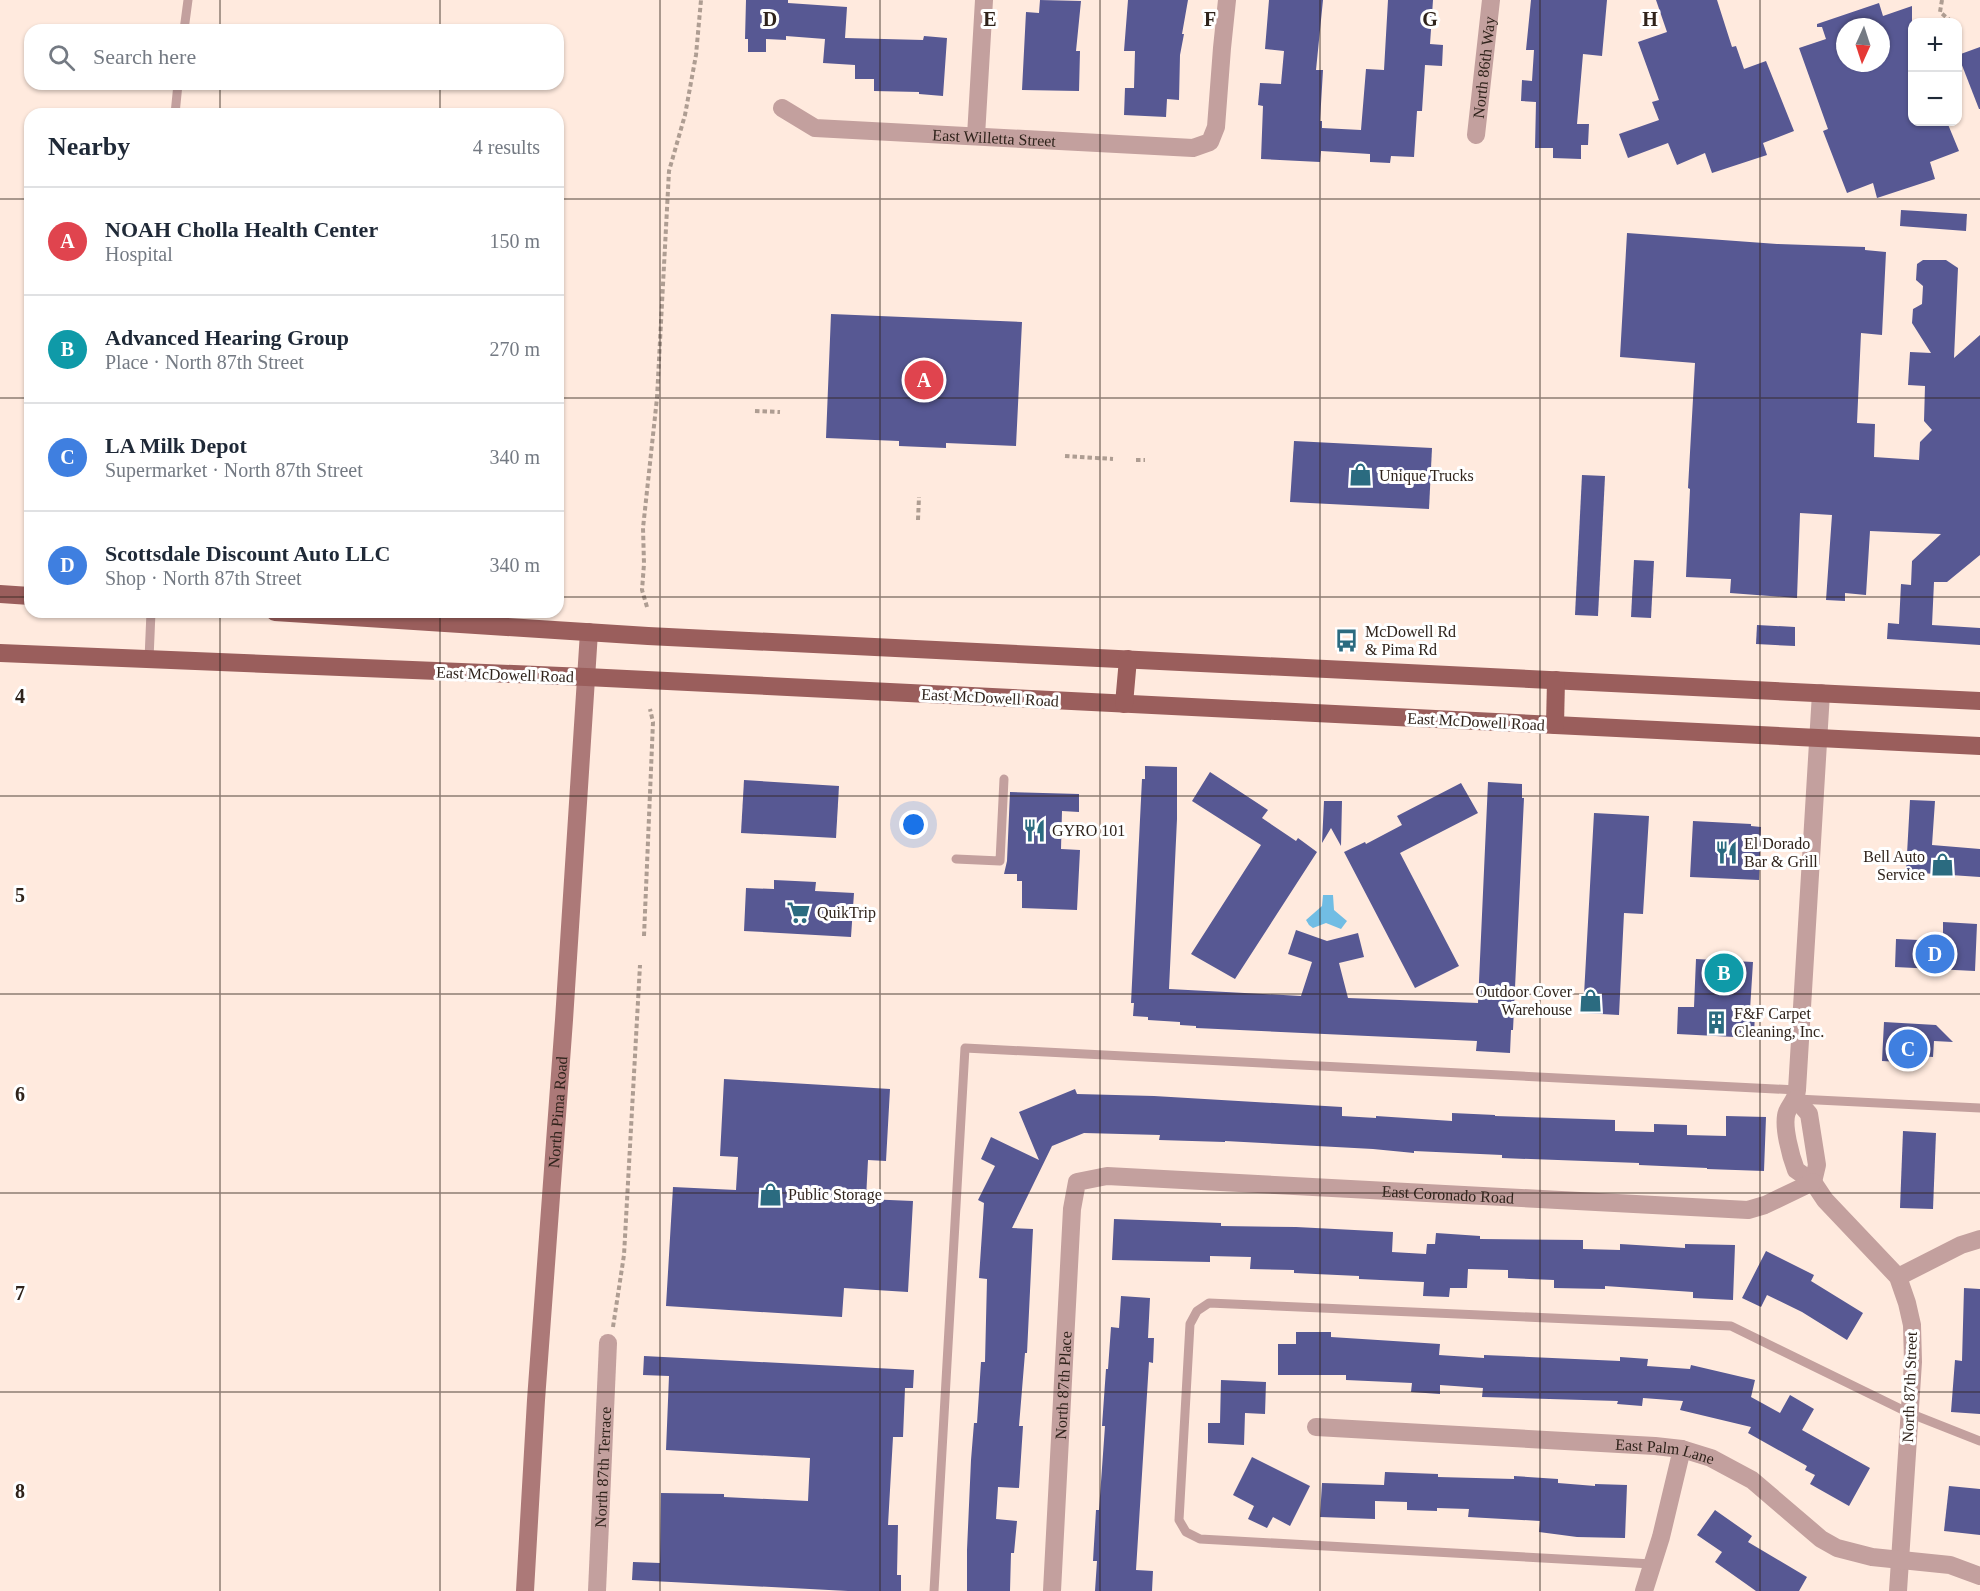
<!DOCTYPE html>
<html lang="en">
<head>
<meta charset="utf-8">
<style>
  :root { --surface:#fff; --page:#f2f2f3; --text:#1f2937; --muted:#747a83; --line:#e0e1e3; --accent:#2b6b80 }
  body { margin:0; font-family:Georgia,serif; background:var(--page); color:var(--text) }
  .controls { position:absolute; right:18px; top:18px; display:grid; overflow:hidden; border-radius:12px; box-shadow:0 2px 4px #0004 }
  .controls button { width:54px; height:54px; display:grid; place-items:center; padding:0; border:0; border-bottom:2px solid var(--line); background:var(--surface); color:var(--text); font:30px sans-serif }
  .compass { position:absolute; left:1836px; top:18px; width:54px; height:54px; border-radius:50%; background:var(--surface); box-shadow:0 2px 4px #0004; rotate:183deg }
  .you { position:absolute; left:914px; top:825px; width:21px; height:21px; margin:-15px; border:4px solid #fff; border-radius:50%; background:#1a73e8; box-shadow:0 0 0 9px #1a73e833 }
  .badge { display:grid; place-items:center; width:39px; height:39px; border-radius:50%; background:var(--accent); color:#fff; font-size:20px; font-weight:700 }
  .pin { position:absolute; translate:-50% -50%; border:3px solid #fff; box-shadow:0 2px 6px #0006 }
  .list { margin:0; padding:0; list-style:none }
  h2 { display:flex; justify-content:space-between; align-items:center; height:78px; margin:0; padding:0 24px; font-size:26px }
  h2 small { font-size:20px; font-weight:400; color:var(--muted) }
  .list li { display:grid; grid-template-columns:39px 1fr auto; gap:18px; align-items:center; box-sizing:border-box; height:108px; padding:0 24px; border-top:2px solid var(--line) }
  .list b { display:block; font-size:22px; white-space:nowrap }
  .list p { margin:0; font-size:20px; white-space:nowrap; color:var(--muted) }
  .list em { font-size:20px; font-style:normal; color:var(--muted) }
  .icon { flex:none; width:33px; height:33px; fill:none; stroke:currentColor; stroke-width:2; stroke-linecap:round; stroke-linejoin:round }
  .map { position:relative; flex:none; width:1980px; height:1591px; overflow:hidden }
  .search { position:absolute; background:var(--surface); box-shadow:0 2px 4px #0004; left:24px; top:24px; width:540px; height:66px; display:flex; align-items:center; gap:15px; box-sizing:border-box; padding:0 21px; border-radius:18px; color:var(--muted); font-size:22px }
  .panel { position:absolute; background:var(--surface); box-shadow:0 2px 4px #0004; left:24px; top:108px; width:540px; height:510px; border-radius:18px }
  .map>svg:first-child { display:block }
  .water { fill:#71bde4 }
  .building { fill:#575893; fill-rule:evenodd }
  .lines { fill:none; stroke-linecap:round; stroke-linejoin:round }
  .path { stroke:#ae9d92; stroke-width:4; stroke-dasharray:4.5 3; stroke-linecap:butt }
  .service { stroke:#c3a09e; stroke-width:9 }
  .minor { stroke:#c3a09e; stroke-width:18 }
  .secondary { stroke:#ac7978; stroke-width:18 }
  .primary { stroke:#9a5e5c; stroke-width:18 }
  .grid { fill:none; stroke:#2f231b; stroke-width:1.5; stroke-opacity:0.55 }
  .labels { text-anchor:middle; stroke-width:6; stroke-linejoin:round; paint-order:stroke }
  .street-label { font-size:16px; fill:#2f231b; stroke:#fff }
  .poi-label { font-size:16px; fill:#2f231b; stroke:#fff; text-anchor:start }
  .grid-label { font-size:20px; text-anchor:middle; font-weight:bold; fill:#2f231b; stroke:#fff; stroke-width:6; stroke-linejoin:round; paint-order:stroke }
</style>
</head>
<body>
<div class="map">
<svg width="1980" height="1591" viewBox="0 0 1980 1591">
  <rect width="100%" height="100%" fill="#ffeade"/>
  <polygon class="water" points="1323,895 1333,895 1334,910 1347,921 1341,929 1326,923 1313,928 1309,925 1306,920 1322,906"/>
  <g class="building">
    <polygon points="746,0 788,0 788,3 847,7 845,38 923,40 924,36 947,38 943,96 919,94 919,92 874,91 874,79 855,79 855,65 823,63 825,39 786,36 786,40 766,39 766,52 748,52 748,39 745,39"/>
    <polygon points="1040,0 1081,1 1076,51 1080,51 1079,91 1022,90 1026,12 1039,13"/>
    <polygon points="1128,0 1188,0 1182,34 1184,34 1180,55 1179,100 1167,99 1166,117 1124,115 1125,88 1134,88 1135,51 1124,51"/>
    <polygon points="1269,0 1323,0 1316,70 1323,70 1320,121 1322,121 1322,128 1361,130 1366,69 1384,70 1388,0 1433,0 1430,44 1443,45 1442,66 1425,65 1422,111 1417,111 1414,157 1391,156 1390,163 1370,162 1370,154 1321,151 1320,162 1261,159 1263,106 1258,105 1260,83 1281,84 1284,51 1265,49"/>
    <polygon points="1531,0 1607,0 1602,56 1583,54 1577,124 1589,124 1588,145 1581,145 1581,159 1553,158 1553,148 1535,148 1536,102 1521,101 1522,80 1532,81 1534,50 1526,50"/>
    <polygon points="1656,0 1717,0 1732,47 1736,46 1744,69 1766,61 1794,131 1763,143 1767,155 1712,173 1705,153 1677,165 1668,143 1628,158 1619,134 1659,120 1652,102 1659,100 1638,42 1667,32"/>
    <path d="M 1879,3 L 1883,16 L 1912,6 L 1912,122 L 1947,122 L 1959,151 L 1930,162 L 1935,179 L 1877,198 L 1873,183 L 1847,193 L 1823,131 L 1828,129 L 1799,48 L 1826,39 L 1822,27 L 1817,27 L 1817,24 ZM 1845,27 L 1881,27 L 1881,63 L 1845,63 Z"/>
    <polygon points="1980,47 1980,109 1979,109 1958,55"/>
    <polygon points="1901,210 1967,214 1966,231 1900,226"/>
    <polygon points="1627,233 1777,244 1865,247 1865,250 1886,252 1882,335 1861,333 1857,423 1875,424 1874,457 1919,460 1920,442 1932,430 1924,421 1925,386 1908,385 1910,352 1931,353 1912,323 1913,309 1922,304 1923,286 1916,280 1917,264 1923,260 1946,260 1958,268 1954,358 1980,335 1980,555 1947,582 1934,582 1932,625 1980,628 1980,645 1887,639 1888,623 1899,624 1901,584 1911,585 1912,561 1941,534 1870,531 1866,595 1845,593 1845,601 1826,600 1832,515 1800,513 1797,598 1730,593 1731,579 1686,577 1690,489 1688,488 1695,363 1620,357"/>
    <polygon points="831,314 1022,322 1016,446 946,443 946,448 899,446 899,441 826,438"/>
    <polygon points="1294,441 1432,448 1429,509 1290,502"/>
    <polygon points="1582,475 1605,476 1598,616 1575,615"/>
    <polygon points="1634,560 1654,561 1651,618 1631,617"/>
    <polygon points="1757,625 1795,627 1795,646 1756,644"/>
    <polygon points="1145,766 1177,767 1177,819 1169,989 1226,992 1301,996 1312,962 1288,954 1296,930 1327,941 1358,933 1364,957 1339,963 1348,998 1478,1003 1488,782 1522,784 1522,798 1524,798 1513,1030 1511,1030 1510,1053 1476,1051 1477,1041 1196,1028 1196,1026 1180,1025 1180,1022 1148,1020 1148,1017 1133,1016 1134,1003 1131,1003 1142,779 1145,779"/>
    <polygon points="1210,772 1268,810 1262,818 1296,841 1298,838 1317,852 1235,979 1191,954 1261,845 1192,801"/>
    <polygon points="744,780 839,786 836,838 741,833"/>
    <polygon points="1461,783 1478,813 1400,853 1459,966 1415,988 1344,852 1365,842 1366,844 1402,825 1397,816"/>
    <polygon points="1010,792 1079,794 1079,812 1062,811 1061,849 1080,850 1077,910 1022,908 1022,881 1017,881 1017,874 1004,874 1007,861"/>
    <polygon points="1910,800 1935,801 1932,845 1980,849 1980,877 1906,872"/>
    <polygon points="1324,801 1342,801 1341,846 1331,828 1322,843"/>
    <polygon points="1594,813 1649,816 1643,914 1624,913 1619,1015 1583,1013"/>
    <polygon points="1693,821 1751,824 1751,826 1761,827 1759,880 1690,877"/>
    <polygon points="774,880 816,882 815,891 854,893 851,937 744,931 746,888 774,889"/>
    <polygon points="1943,922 1977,924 1975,971 1895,967 1896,939 1943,941"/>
    <polygon points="1696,959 1753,962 1750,1010 1755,1010 1754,1038 1677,1034 1678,1007 1694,1007"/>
    <polygon points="1884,1022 1936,1025 1953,1042 1934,1041 1933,1057 1919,1056 1919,1063 1882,1061"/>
    <polygon points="724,1079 890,1089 886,1161 868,1160 866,1199 913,1201 908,1292 844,1288 842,1317 666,1306 673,1187 736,1190 738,1157 720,1156"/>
    <polygon points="1075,1089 1077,1094 1154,1096 1342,1107 1342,1116 1376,1118 1376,1116 1452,1121 1452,1113 1495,1115 1495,1116 1615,1120 1615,1131 1654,1132 1654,1124 1687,1125 1687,1135 1726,1136 1726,1116 1766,1117 1764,1171 1707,1169 1707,1168 1639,1165 1639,1163 1502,1158 1502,1155 1414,1151 1414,1153 1373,1149 1225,1141 1225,1142 1159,1140 1160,1135 1084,1133 1052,1146 1012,1228 1033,1229 1027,1353 1025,1353 1019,1426 1023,1426 1019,1488 998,1487 996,1519 1017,1521 1014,1553 1011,1553 1010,1591 967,1591 967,1550 971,1460 974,1423 977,1423 981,1362 985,1362 987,1279 979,1278 984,1203 978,1200 995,1166 981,1159 991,1137 1039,1160 1019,1112"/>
    <polygon points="1903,1131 1936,1133 1933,1209 1900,1208"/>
    <polygon points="1114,1219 1221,1223 1221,1226 1296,1227 1393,1232 1392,1252 1426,1254 1427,1244 1435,1244 1436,1233 1480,1236 1480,1239 1583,1240 1583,1249 1620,1250 1620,1244 1685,1248 1685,1244 1735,1245 1733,1300 1693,1298 1693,1292 1605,1286 1605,1289 1554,1288 1554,1280 1508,1278 1508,1270 1468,1269 1467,1288 1450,1288 1449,1297 1423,1296 1424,1282 1359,1279 1359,1276 1294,1273 1294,1270 1250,1269 1251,1257 1210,1256 1210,1262 1112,1260"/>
    <polygon points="1766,1251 1814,1275 1811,1281 1863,1313 1847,1340 1802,1312 1767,1295 1761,1307 1742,1298"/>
    <polygon points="1964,1288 1980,1289 1980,1414 1951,1412 1955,1360 1962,1361"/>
    <polygon points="1121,1296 1150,1298 1148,1338 1154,1338 1153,1363 1149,1362 1136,1570 1153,1571 1152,1591 1095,1591 1097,1561 1093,1561 1096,1510 1099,1510 1105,1426 1102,1426 1106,1369 1108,1369 1111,1327 1119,1328"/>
    <polygon points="1296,1332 1331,1332 1331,1337 1440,1344 1439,1355 1484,1358 1484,1355 1620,1361 1620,1357 1648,1359 1647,1366 1690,1369 1691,1365 1755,1380 1751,1397 1780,1413 1790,1395 1814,1409 1802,1430 1870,1468 1849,1506 1810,1484 1815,1475 1805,1470 1807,1466 1748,1433 1751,1427 1680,1410 1683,1401 1643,1398 1642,1406 1617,1404 1618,1401 1482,1397 1483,1388 1440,1385 1440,1394 1411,1392 1412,1383 1346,1380 1346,1375 1278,1375 1278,1344 1296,1344"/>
    <polygon points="644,1356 914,1370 913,1388 905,1388 903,1437 893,1437 888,1525 898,1525 897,1575 901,1575 901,1591 848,1591 632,1580 633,1562 660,1563 661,1493 724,1494 724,1497 808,1501 810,1458 666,1450 669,1376 643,1375"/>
    <polygon points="1221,1380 1266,1382 1265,1414 1245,1413 1244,1445 1208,1443 1208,1423 1220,1423"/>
    <polygon points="1252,1457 1310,1486 1290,1526 1273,1517 1267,1528 1248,1519 1254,1506 1233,1495"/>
    <polygon points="1385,1472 1438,1474 1438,1477 1514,1479 1514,1476 1558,1479 1558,1483 1595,1486 1595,1484 1627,1485 1625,1538 1577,1537 1539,1532 1540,1521 1468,1517 1469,1509 1437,1508 1437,1511 1407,1510 1407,1502 1375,1501 1375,1519 1320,1517 1322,1483 1384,1485"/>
    <polygon points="1949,1486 1980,1489 1980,1535 1944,1531"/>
    <polygon points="1715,1510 1752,1536 1748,1542 1807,1577 1799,1591 1756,1591 1715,1562 1722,1552 1697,1535"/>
  </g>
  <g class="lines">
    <g class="path">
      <polyline points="1942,0 1940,12 1952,22"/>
      <polyline points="755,411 780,412"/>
      <polyline points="1065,456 1113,459"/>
      <polyline points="1136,460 1145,460"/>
      <polyline points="918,520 919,497"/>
      <polyline points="647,607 642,590 644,564 643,528 657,398 669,171 685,115 696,55 701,0"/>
      <polyline points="644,936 653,722 650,709"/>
      <polyline points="613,1327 624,1255 640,965"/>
    </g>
    <g class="service">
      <polyline points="184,30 188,0"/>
      <polyline points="175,114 178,84"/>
      <polyline points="149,659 151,612"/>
      <polyline points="956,859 1000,861 1004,779"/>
      <polyline points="1797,1099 1980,1108"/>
      <polyline points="1652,1564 1200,1539 1186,1532 1179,1520 1190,1324 1197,1311 1209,1303 1731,1326 1909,1413 1980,1441"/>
      <polyline points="934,1591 965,1048 1797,1090"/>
    </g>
    <g class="minor">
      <path id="s1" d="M 782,108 L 815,128 L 1193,148 L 1210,142 L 1216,127 L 1222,48 L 1227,0"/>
      <path id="s2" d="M 1476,135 L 1491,0"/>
      <polyline points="976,136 984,0"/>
      <path d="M 1821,693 L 1797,1090 C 1796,1100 1791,1103 1787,1112 C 1782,1125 1791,1157 1796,1170 L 1813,1182 L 1825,1200 L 1898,1277 L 1907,1303 L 1912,1325 L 1913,1362 L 1898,1591"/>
      <polyline points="1796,1099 1809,1114 1817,1165 1813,1182"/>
      <polyline points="1898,1277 1961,1245 1980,1239"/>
      <path id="s3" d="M 1316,1427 L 1655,1446 L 1682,1449 L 1711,1458 L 1752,1480 L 1821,1539 L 1837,1548 L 1872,1557 L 1950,1565 L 1980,1576"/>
      <path id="s4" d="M 597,1591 L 608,1343"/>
      <path id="s5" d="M 1052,1591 L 1072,1209 L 1077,1182 L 1107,1176 L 1748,1210 L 1765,1205 L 1813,1182"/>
      <polyline points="1644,1591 1661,1537 1682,1449"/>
    </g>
    <path class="secondary" id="s6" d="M 525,1591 L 536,1400 L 564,1020 L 589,632"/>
    <g class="primary">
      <polyline points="0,594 30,596"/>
      <polyline points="275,612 648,636 1980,701"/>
      <polyline points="0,653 586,677 1980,746"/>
      <polyline points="1124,704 1128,659"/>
      <polyline points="1555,725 1556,680"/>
    </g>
  </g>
  <path class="grid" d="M 220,0 L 220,30M 440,0 L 440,30M 660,0 L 660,1591M 880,0 L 880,1591M 1100,0 L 1100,1591M 1320,0 L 1320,1591M 1540,0 L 1540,1591M 1760,0 L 1760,1591M 220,84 L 220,114M 440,84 L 440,114M 0,199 L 30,199M 558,199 L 1980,199M 0,398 L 30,398M 558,398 L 1980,398M 0,597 L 30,597M 558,597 L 1980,597M 220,612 L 220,1591M 440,612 L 440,1591M 0,796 L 1980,796M 0,994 L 1980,994M 0,1193 L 1980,1193M 0,1392 L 1980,1392"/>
  <defs>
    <symbol id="shop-bare" viewBox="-9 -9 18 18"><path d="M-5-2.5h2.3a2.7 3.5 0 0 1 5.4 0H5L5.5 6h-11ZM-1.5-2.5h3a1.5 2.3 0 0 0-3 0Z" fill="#2b6b80" stroke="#fff" stroke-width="2.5" paint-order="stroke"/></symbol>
    <symbol id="bus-bare" viewBox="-9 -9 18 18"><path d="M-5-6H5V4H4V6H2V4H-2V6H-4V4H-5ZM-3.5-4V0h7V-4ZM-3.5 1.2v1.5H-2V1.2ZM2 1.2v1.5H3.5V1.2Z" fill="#2b6b80" stroke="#fff" stroke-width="2.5" paint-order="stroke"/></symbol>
    <symbol id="restaurant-bare" viewBox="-9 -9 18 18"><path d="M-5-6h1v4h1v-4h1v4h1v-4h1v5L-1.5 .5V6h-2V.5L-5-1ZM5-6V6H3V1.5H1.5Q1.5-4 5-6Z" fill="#2b6b80" stroke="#fff" stroke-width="2.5" paint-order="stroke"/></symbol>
    <symbol id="supermarket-bare" viewBox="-9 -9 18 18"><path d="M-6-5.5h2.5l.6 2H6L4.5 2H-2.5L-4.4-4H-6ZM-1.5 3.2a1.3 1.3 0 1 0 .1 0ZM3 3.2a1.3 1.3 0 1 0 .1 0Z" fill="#2b6b80" stroke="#fff" stroke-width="2.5" paint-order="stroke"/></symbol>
    <symbol id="building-bare" viewBox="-9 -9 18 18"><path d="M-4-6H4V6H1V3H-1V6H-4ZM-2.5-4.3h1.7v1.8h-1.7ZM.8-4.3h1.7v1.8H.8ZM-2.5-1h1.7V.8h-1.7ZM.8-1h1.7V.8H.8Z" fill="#2b6b80" stroke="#fff" stroke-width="2.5" paint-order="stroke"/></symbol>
  </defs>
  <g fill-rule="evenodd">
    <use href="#shop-bare" x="1344" y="458" width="33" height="33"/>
    <use href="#bus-bare" x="1330" y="624" width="33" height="33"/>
    <use href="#restaurant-bare" x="1018" y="814" width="33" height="33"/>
    <use href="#restaurant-bare" x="1710" y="836" width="33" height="33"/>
    <use href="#shop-bare" x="1926" y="848" width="33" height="33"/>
    <use href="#supermarket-bare" x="782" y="896" width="33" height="33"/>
    <use href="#shop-bare" x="1574" y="984" width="33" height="33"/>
    <use href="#building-bare" x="1700" y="1006" width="33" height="33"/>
    <use href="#shop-bare" x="754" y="1178" width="33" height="33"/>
  </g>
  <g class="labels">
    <g class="street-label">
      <text dy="6" stroke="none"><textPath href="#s2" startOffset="68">North 86th Way</textPath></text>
      <text dy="6" stroke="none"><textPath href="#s1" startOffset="218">East Willetta Street</textPath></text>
      <text transform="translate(505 674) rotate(2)" y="6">East McDowell Road</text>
      <text transform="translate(990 697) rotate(3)" y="6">East McDowell Road</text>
      <text transform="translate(1476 721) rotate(3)" y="6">East McDowell Road</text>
      <text dy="6" stroke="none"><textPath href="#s6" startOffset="480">North Pima Road</textPath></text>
      <text dy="6" stroke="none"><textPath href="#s5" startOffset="782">East Coronado Road</textPath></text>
      <text dy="6" stroke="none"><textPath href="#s5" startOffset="206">North 87th Place</textPath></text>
      <text transform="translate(1909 1387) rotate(-88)" y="6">North 87th Street</text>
      <text dy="6" stroke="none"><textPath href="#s3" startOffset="350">East Palm Lane</textPath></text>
      <text dy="6" stroke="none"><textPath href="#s4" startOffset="124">North 87th Terrace</textPath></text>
    </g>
    <g class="poi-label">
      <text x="1379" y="481">Unique Trucks</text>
      <text x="1365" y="637">McDowell Rd<tspan x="1365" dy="18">&amp; Pima Rd</tspan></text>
      <text x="1052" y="836">GYRO 101</text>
      <text x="1744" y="849">El Dorado<tspan x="1744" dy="18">Bar &amp; Grill</tspan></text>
      <text x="1925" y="862" text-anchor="end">Bell Auto<tspan x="1925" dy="18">Service</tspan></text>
      <text x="817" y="918">QuikTrip</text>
      <text x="1572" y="997" text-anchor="end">Outdoor Cover<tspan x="1572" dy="18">Warehouse</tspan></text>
      <text x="1734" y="1019">F&amp;F Carpet<tspan x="1734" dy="18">Cleaning, Inc.</tspan></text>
      <text x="788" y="1200">Public Storage</text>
    </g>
  </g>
  <g class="grid-label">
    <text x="770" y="26">D</text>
    <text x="990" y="26">E</text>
    <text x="1210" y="26">F</text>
    <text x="1430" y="26">G</text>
    <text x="1650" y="26">H</text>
    <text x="20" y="703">4</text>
    <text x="20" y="902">5</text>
    <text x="20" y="1101">6</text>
    <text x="20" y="1300">7</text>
    <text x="20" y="1498">8</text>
  </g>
</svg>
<div class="controls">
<button>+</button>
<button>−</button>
</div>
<svg class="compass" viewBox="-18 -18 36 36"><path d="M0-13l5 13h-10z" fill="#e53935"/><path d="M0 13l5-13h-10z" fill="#747a83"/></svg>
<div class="you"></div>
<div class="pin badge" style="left:924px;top:380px;background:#e0444e">A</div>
<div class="pin badge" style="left:1724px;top:973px;background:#0f9aa8">B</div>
<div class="pin badge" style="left:1908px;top:1049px;background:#3f7fe0">C</div>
<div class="pin badge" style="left:1935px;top:954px;background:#3f7fe0">D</div>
<div class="search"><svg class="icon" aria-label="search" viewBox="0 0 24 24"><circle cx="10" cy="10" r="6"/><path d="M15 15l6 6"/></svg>Search here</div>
<section class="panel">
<h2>Nearby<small>4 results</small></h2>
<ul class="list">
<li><span class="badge" style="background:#e0444e">A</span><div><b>NOAH Cholla Health Center</b><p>Hospital</p></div><em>150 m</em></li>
<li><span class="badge" style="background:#0f9aa8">B</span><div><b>Advanced Hearing Group</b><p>Place · North 87th Street</p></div><em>270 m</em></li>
<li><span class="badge" style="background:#3f7fe0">C</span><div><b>LA Milk Depot</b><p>Supermarket · North 87th Street</p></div><em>340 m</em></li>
<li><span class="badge" style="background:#3f7fe0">D</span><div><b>Scottsdale Discount Auto LLC</b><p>Shop · North 87th Street</p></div><em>340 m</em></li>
</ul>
</section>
</div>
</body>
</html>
